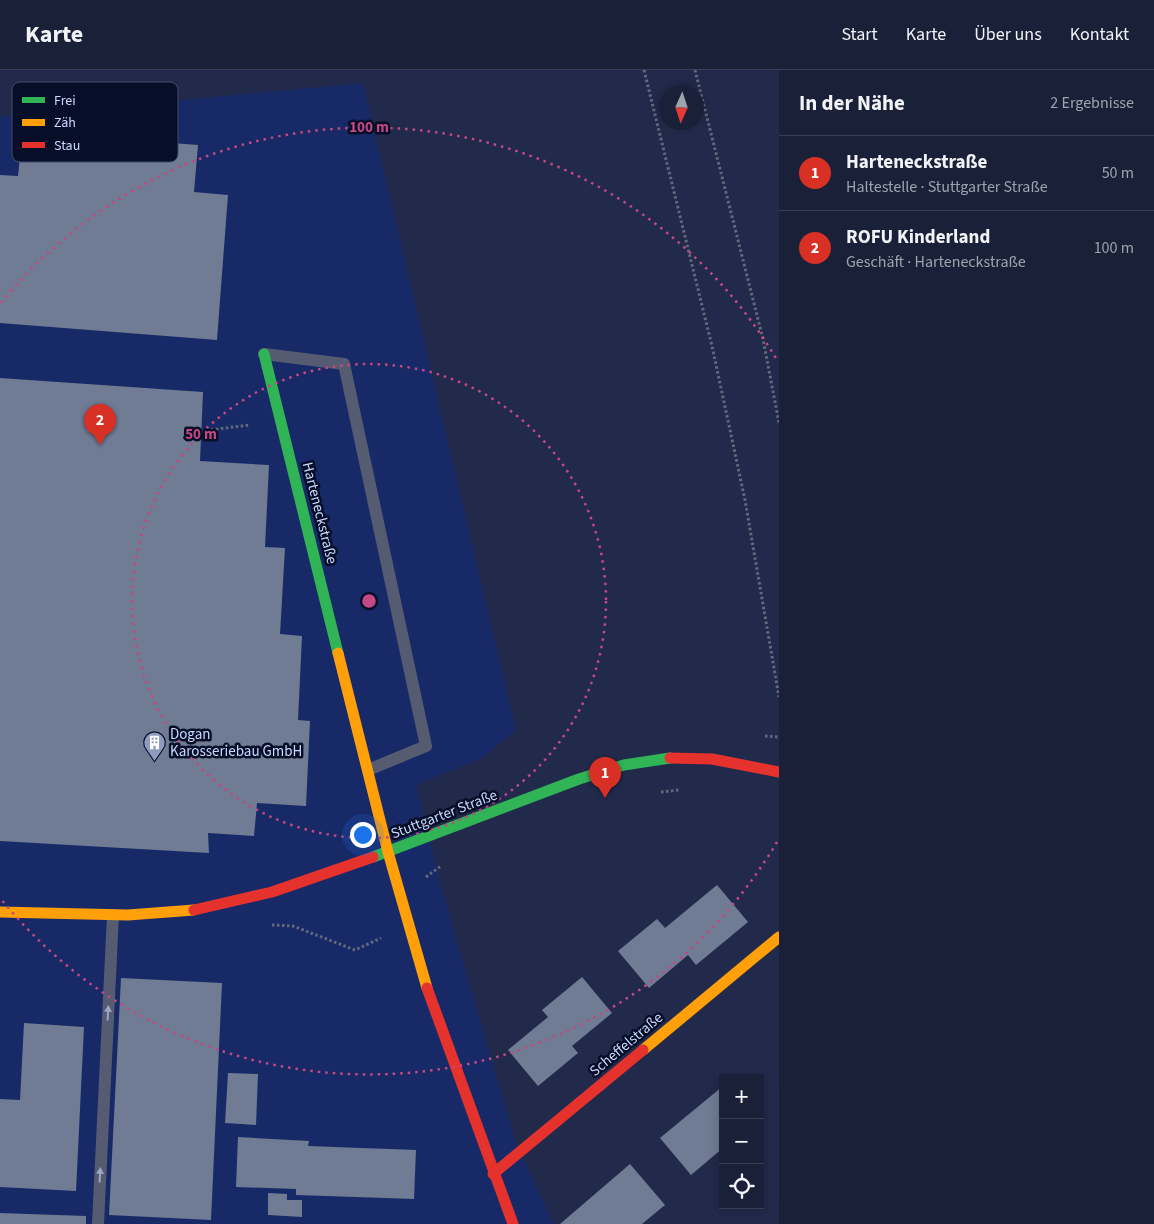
<!DOCTYPE html>
<html lang="de">
<head>
<meta charset="utf-8">
<style>
  :root { --surface:#1a2038; --page:#232840; --text:#f1f3f6; --muted:#9fa3ae; --line:#383e53; --accent:#d93025 }
  body { margin:0; font-family:"Source Sans 3",sans-serif; background:var(--page); color:var(--text) }
  .controls { position:absolute; right:15px; bottom:15px; display:grid; overflow:hidden; border-radius:0px; box-shadow:0 2px 12px #0003 }
  .controls button { width:45px; height:45px; display:grid; place-items:center; padding:0; border:0; border-bottom:1px solid var(--line); background:var(--surface); color:var(--text); font:25px sans-serif }
  .compass { position:absolute; left:659px; top:15px; width:45px; height:45px; border-radius:50%; background:var(--surface); box-shadow:0 2px 12px #0003; rotate:183deg }
  .you { position:absolute; left:362px; top:764px; width:18px; height:18px; margin:-12px; border:4px solid #fff; border-radius:50%; background:#1a73e8; box-shadow:0 0 0 8px #1a73e833 }
  .badge { display:grid; place-items:center; width:32px; height:32px; border-radius:50%; background:var(--accent); color:#fff; font-size:16px; font-weight:700 }
  .pin { position:absolute; translate:-50% -41px; filter:drop-shadow(0 1px 2px #0008) }
  .pin::after { content:''; position:absolute; top:26px; width:18px; height:15px; background:inherit; clip-path:polygon(0 0,100% 0,50% 100%) }
  .list { margin:0; padding:0; list-style:none }
  h2 { display:flex; justify-content:space-between; align-items:center; height:65px; margin:0; padding:0 20px; font-size:21px }
  h2 small { font-size:16px; font-weight:400; color:var(--muted) }
  .list li { display:grid; grid-template-columns:32px 1fr auto; gap:15px; align-items:center; box-sizing:border-box; height:75px; padding:0 20px; border-top:1px solid var(--line) }
  .list b { display:block; font-size:19px; white-space:nowrap }
  .list p { margin:0; font-size:16px; white-space:nowrap; color:var(--muted) }
  .list em { font-size:16px; font-style:normal; color:var(--muted) }
  .icon { flex:none; width:28px; height:28px; fill:none; stroke:currentColor; stroke-width:2; stroke-linecap:round; stroke-linejoin:round }
  .map { position:relative; flex:none; width:779px; height:1154px; overflow:hidden }
  header { display:flex; align-items:center; gap:30px; box-sizing:border-box; height:70px; padding:0 25px; background:var(--surface); border-bottom:1px solid var(--line) }
  header strong { font-size:24px }
  nav { display:flex; gap:28px; margin-inline-start:auto; font-size:18px }
  main { display:flex }
  aside { flex:1; background:var(--surface) }
  .map>svg:first-child { display:block }
  .built { fill:#182967 }
  .building { fill:#6f7c94 }
  .lines { fill:none; stroke-linecap:round; stroke-linejoin:round }
  .path { stroke:#63697d; stroke-width:3; stroke-dasharray:2.5 2.5; stroke-linecap:butt }
  .lane { stroke:#555c71; stroke-width:12 }
  .fast { stroke:#30b455; stroke-width:11 }
  .slow { stroke:#ff9f0a; stroke-width:11 }
  .jam { stroke:#e5322d; stroke-width:11 }
  .oneway { fill:#9ba7c6 }
  .ring { fill:none; stroke:#c44884; stroke-width:2.5; stroke-dasharray:2.5 5 }
  .labels { text-anchor:middle; stroke-width:5; stroke-linejoin:round; paint-order:stroke }
  .street-label { font-size:15px; fill:#cad9ff; stroke:#060e28 }
  .poi-label { font-size:15px; fill:#cad9ff; stroke:#060e28; text-anchor:start }
  .key { fill:#060e28; stroke:#414b68; stroke-width:1 }
  .key-label { font-size:14px; fill:#cad9ff }
  .centre { fill:#c44884; stroke:#060e28; stroke-width:2.5 }
  .ring-label { font-size:15px; text-anchor:middle; font-weight:bold; fill:#c44884; stroke:#060e28; stroke-width:5; stroke-linejoin:round; paint-order:stroke }
</style>
</head>
<body>
<header>
<strong>Karte</strong>
<nav><a>Start</a><a>Karte</a><a>Über uns</a><a>Kontakt</a></nav>
</header>
<main>
<div class="map">
<svg width="779" height="1154" viewBox="0 0 779 1154">
  <rect width="100%" height="100%" fill="#222a4b"/>
  <polygon class="built" points="363,13 516,660 482,688 416,715 442,819 516,1074 554,1154 0,1154 0,47"/>
  <g class="building">
    <polygon points="107,68 198,75 194,122 228,125 217,270 0,253 0,105 18,106 20,86 105,92"/>
    <polygon points="0,308 203,322 200,391 269,395 265,477 285,478 280,564 302,566 298,650 310,651 306,736 257,733 254,766 208,763 209,783 0,771"/>
    <polygon points="717,815 748,852 696,895 688,885 649,918 618,881 657,849 665,858"/>
    <polygon points="582,907 612,943 572,976 578,983 538,1016 508,980 548,947 542,940"/>
    <polygon points="121,908 222,913 211,1150 109,1145"/>
    <polygon points="24,953 84,957 76,1121 0,1117 0,1029 20,1030"/>
    <polygon points="228,1003 258,1004 256,1055 225,1053"/>
    <polygon points="723,1016 723,1078 691,1105 660,1068"/>
    <polygon points="238,1067 309,1071 308,1076 416,1080 414,1129 296,1125 296,1119 236,1117"/>
    <polygon points="630,1094 665,1135 642,1154 560,1154"/>
    <polygon points="268,1123 287,1124 287,1130 302,1130 302,1147 268,1145"/>
    <polygon points="0,1143 86,1146 86,1154 0,1154"/>
  </g>
  <g class="lines">
    <g class="path">
      <polyline points="644,0 712,276 745,430 779,627"/>
      <polyline points="695,0 763,269 779,353"/>
      <polyline points="201,361 250,355"/>
      <polyline points="765,666 779,667"/>
      <polyline points="661,722 679,720"/>
      <polyline points="426,807 441,796"/>
      <polyline points="272,855 293,856 355,880 381,868"/>
    </g>
    <g class="lane">
      <polyline points="264,284 344,294 426,676 368,700"/>
      <polyline points="98,1154 113,845"/>
    </g>
    <g class="fast">
      <polyline points="264,284 338,583"/>
      <polyline points="373,787 579,709 624,695 670,688"/>
    </g>
    <g class="slow">
      <polyline points="338,583 388,782 427,918"/>
      <polyline points="0,842 128,845 194,840"/>
      <polyline points="643,980 779,867"/>
    </g>
    <g class="jam">
      <polyline points="670,688 712,689 779,702"/>
      <polyline points="194,840 272,822 373,787"/>
      <polyline points="427,918 513,1154"/>
      <polyline points="493,1104 643,980"/>
    </g>
  </g>
  <defs><path id="oneway-solid" d="M-6-.8H1V-3.2L6.5 0L1 3.2V.8H-6Z" transform="scale(1.25)"/></defs>
  <g class="oneway">
    <use href="#oneway-solid" transform="translate(108 943) rotate(-87)"/>
    <use href="#oneway-solid" transform="translate(100 1105) rotate(-87)"/>
  </g>
  <g class="ring">
    <circle cx="369" cy="531" r="237"/>
    <path d="M777 772A474 474 0 0 1 1 829M1 233A474 474 0 0 1 777 290"/>
  </g>
  <defs>
    <symbol id="building-pin" viewBox="-11 -11 22 30"><path d="M0 17L-7.5 6A9.5 9.5 0 1 1 7.5 6Z" fill="#8f9cc0" stroke="#060e28"/><path d="M-4-6H4V6H1V3H-1V6H-4ZM-2.5-4.3h1.7v1.8h-1.7ZM.8-4.3h1.7v1.8H.8ZM-2.5-1h1.7V.8h-1.7ZM.8-1h1.7V.8H.8Z" fill="#fff"/></symbol>
  </defs>
  <g fill-rule="evenodd">
    <use href="#building-pin" x="142" y="660" width="25" height="34"/>
  </g>
  <g class="labels">
    <g class="street-label">
      <text transform="translate(320 443) rotate(76)" y="5">Harteneckstraße</text>
      <text transform="translate(444 744) rotate(-21)" y="5">Stuttgarter Straße</text>
      <text transform="translate(626 974) rotate(-40)" y="5">Scheffelstraße</text>
    </g>
    <g class="poi-label">
      <text x="170" y="669">Dogan<tspan x="170" dy="17">Karosseriebau GmbH</tspan></text>
    </g>
  </g>
  <rect x="12" y="12" width="166" height="80" rx="8" class="key"/>
  <rect x="22" y="27" width="23" height="6" fill="#30b455"/>
  <rect x="22" y="49" width="23" height="7" fill="#ff9f0a"/>
  <rect x="22" y="72" width="23" height="6" fill="#e5322d"/>
  <g class="key-label">
    <text x="54" y="35">Frei</text>
    <text x="54" y="57">Zäh</text>
    <text x="54" y="80">Stau</text>
  </g>
  <circle cx="369" cy="531" r="8" class="centre"/>
  <g class="ring-label">
    <text x="369" y="62">100 m</text>
    <text x="201" y="369">50 m</text>
  </g>
</svg>
<div class="controls">
<button>+</button>
<button>−</button>
<button><svg class="icon" aria-label="locate" viewBox="0 0 24 24"><circle cx="12" cy="12" r="6"/><path d="M12 2v4M12 18v4M2 12h4M18 12h4"/></svg></button>
</div>
<svg class="compass" viewBox="-18 -18 36 36"><path d="M0-13l5 13h-10z" fill="#e53935"/><path d="M0 13l5-13h-10z" fill="#9fa3ae"/></svg>
<div class="you"></div>
<div class="pin badge" style="left:605px;top:728px">1</div>
<div class="pin badge" style="left:100px;top:375px">2</div>
</div>
<aside>
<h2>In der Nähe<small>2 Ergebnisse</small></h2>
<ul class="list">
<li><span class="badge">1</span><div><b>Harteneckstraße</b><p>Haltestelle · Stuttgarter Straße</p></div><em>50 m</em></li>
<li><span class="badge">2</span><div><b>ROFU Kinderland</b><p>Geschäft · Harteneckstraße</p></div><em>100 m</em></li>
</ul>
</aside>
</main>
</body>
</html>
